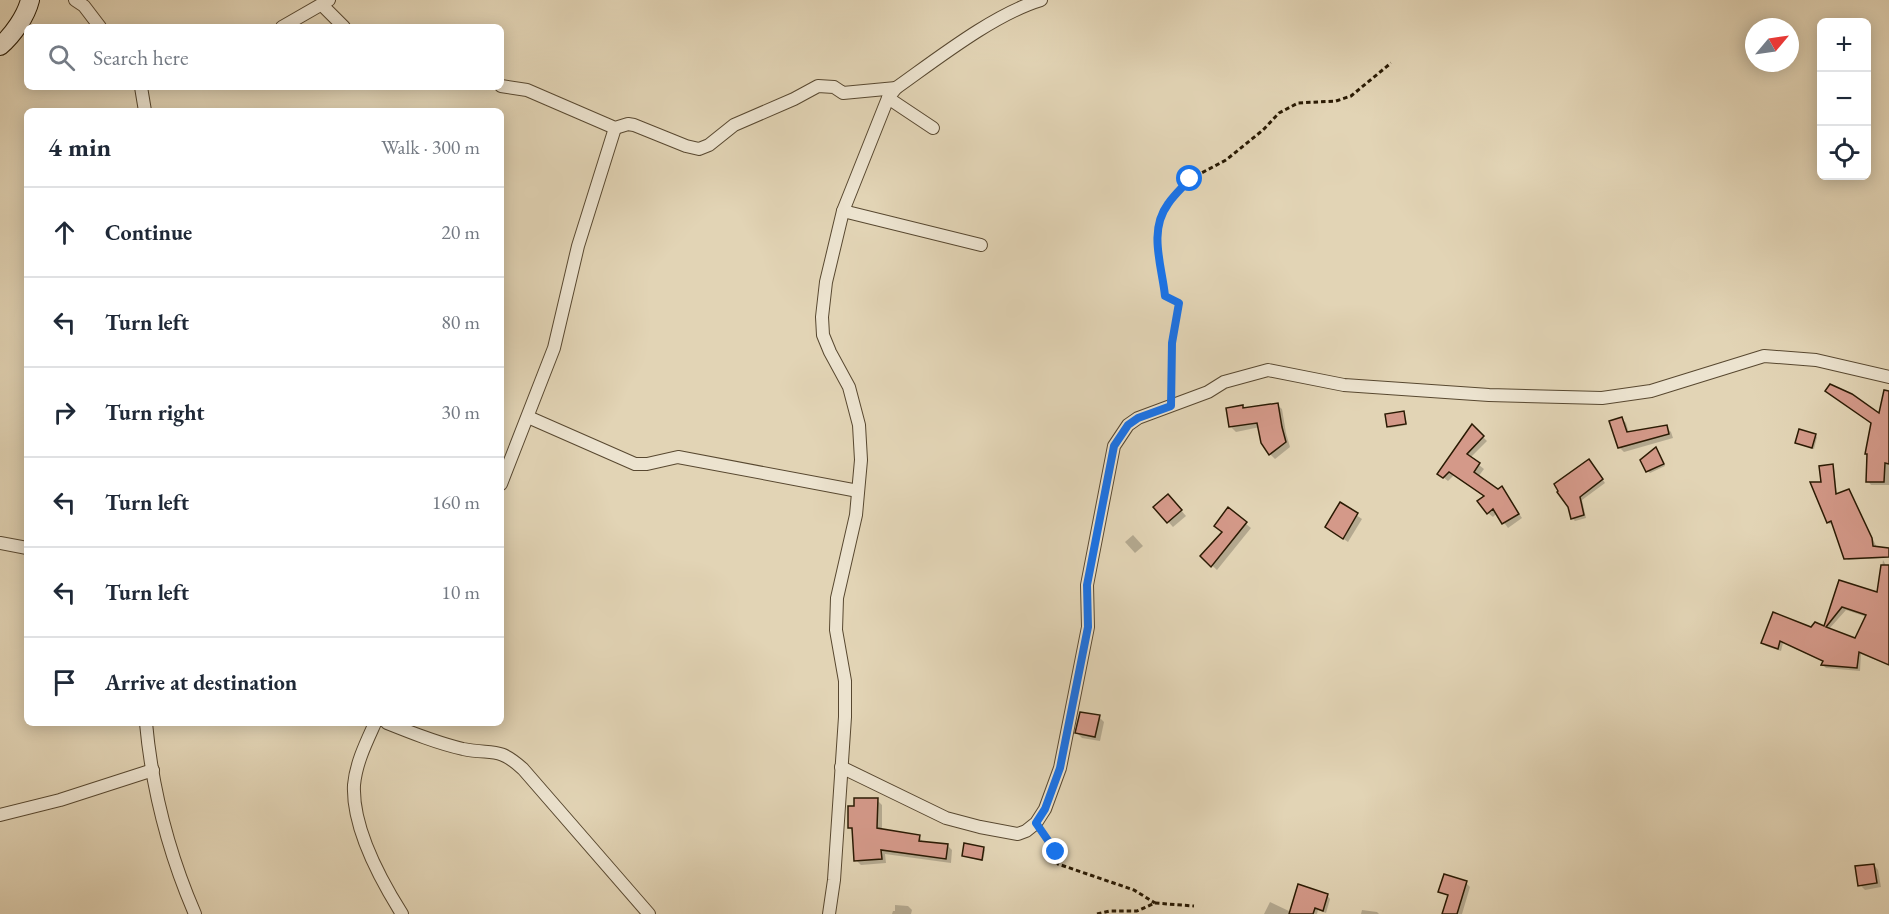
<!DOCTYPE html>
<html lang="en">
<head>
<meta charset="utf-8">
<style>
  :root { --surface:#fff; --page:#f6f6f7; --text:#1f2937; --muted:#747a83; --line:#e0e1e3 }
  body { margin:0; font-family:"EB Garamond",serif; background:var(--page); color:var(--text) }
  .controls { position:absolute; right:18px; top:18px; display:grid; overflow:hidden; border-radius:9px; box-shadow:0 3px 15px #0003 }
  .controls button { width:54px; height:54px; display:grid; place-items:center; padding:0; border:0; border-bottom:2px solid var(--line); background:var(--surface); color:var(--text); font:30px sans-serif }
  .compass { position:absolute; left:1745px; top:18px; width:54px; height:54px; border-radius:50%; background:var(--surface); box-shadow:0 3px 15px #0003; rotate:61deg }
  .stop { position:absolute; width:18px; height:18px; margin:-14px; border:4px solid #1a73e8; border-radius:50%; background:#fff }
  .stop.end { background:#1a73e8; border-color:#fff; box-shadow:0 2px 6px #0008 }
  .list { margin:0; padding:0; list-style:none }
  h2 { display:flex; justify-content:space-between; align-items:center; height:78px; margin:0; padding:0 24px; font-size:26px }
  h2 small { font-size:20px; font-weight:400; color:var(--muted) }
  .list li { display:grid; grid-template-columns:39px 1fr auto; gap:18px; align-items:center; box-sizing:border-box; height:90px; padding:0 24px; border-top:2px solid var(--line) }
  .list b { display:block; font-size:22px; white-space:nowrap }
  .list em { font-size:20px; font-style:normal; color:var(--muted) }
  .icon { flex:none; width:33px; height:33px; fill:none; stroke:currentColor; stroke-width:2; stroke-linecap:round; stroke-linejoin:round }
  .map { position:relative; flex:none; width:1889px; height:914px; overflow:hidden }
  .search { position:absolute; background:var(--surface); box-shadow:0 3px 15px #0003; left:24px; top:24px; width:480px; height:66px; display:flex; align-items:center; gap:15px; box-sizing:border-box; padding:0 21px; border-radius:9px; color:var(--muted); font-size:22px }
  .panel { position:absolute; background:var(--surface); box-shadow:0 3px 15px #0003; left:24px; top:108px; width:480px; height:618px; border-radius:9px }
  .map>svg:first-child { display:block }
  .shadow { fill:#0003; fill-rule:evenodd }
  .building { fill:#d49989; stroke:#2a1a03; stroke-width:1.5; fill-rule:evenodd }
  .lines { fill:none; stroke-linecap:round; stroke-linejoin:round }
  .street-casing { stroke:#584830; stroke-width:14 }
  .secondary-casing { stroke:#2a1a03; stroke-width:20 }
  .path { stroke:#2a1a03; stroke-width:3; stroke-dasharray:4.5 3; stroke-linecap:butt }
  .street { stroke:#ece3cf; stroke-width:12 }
  .secondary { stroke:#ece3cf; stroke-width:18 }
  .route { stroke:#1a73e8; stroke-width:8 }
</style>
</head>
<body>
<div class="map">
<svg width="1889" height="914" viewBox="0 0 1889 914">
  <rect width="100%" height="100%" fill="#e2d4b5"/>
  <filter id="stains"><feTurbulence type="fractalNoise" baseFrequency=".00333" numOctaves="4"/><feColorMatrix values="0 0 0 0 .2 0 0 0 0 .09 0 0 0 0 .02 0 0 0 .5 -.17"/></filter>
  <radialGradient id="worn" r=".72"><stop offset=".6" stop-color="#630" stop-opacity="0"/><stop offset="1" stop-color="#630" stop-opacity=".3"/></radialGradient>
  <g class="shadow">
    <polygon points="1889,399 1889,485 1871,485 1868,481 1880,415"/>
    <polygon points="1277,405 1282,409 1286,433 1290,447 1275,459 1270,454 1260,427 1236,432 1231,427 1242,407 1245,410"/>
    <polygon points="1404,413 1407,425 1390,428 1388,426"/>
    <polygon points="1621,418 1626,423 1629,433 1666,427 1671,432 1673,438 1624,452 1619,447"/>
    <polygon points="1472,426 1487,441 1470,458 1484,469 1478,477 1498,490 1502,488 1522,518 1508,528 1497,513 1493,517 1488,513 1485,497 1454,475 1448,481 1439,474"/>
    <polygon points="1815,435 1817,437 1814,449 1796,443"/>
    <polygon points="1658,451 1665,466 1650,473 1648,471"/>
    <polygon points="1592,464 1605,483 1582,500 1586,518 1575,521 1572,518"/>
    <polygon points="1832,466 1834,468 1837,495 1850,492 1882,558 1848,560 1846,558 1833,522 1830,524 1828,523 1812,484 1823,484"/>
    <polygon points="1173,501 1186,516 1173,527 1155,507"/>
    <polygon points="1340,504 1362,519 1348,542 1326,527"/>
    <polygon points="1229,510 1251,528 1217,570 1202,556 1223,532"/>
    <polygon points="1133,535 1143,546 1135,553 1125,542"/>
    <path d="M 1883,560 L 1889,571 L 1889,665 L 1861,654 L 1860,671 L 1826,668 L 1823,665 L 1824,662 L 1783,643 L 1781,651 L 1766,646 L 1763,643 L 1812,628 L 1824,628 L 1840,582 L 1879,594 ZM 1846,610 L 1867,617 L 1856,640 L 1829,629 Z"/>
    <polygon points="1099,717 1104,722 1100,741 1082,738 1077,733"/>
    <polygon points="877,800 882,805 882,830 919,836 923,843 947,845 952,850 951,863 885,854 886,863 861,865 856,860 853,832 850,828"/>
    <polygon points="983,848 985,850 983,861 963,856"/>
    <polygon points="1874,865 1878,870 1881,887 1865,890 1860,885"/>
    <polygon points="1466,883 1470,887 1462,914 1444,914 1449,897 1440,891"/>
    <polygon points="1327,895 1330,899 1326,913 1318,910 1317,914 1264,914 1270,902 1291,912"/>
    <polygon points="895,905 908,906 912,910 911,914 892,914 893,911 895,911"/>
    <polygon points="1362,910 1377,912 1379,914 1361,914"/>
  </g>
  <g class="building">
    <polygon points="1830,384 1852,394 1879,413 1884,390 1889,391 1889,464 1885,463 1884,482 1866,482 1867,454 1865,454 1871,423 1825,391"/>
    <polygon points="1278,403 1282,427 1286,442 1269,455 1261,443 1257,423 1229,427 1226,408 1243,405 1243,408"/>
    <polygon points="1404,411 1406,424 1387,427 1385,414"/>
    <polygon points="1622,417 1627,432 1667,425 1669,434 1618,448 1609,421"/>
    <polygon points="1472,424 1484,436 1467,454 1480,463 1474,472 1498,489 1502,486 1519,514 1502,524 1493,509 1487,514 1477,501 1484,496 1449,472 1443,478 1437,474"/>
    <polygon points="1799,429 1816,434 1812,448 1795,443"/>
    <polygon points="1656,447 1664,464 1646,472 1640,460"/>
    <polygon points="1589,459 1603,479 1580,497 1584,515 1571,519 1568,507 1557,492 1558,491 1554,484"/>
    <polygon points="1833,464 1836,494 1849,489 1872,538 1873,546 1889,548 1889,557 1844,559 1831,521 1827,523 1810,482 1821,482 1819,466"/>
    <polygon points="1168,494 1182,510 1167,523 1153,507"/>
    <polygon points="1340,502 1358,513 1343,539 1325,527"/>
    <polygon points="1228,507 1247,522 1211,567 1200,556 1222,532 1214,526"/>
    <path d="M 1881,565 L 1889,565 L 1889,665 L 1859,652 L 1857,668 L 1821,665 L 1823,661 L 1780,641 L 1778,649 L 1761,643 L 1773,612 L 1811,627 L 1815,622 L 1824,626 L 1839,580 L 1877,592 ZM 1842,607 L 1866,615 L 1855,638 L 1826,627 Z"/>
    <polygon points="1080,712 1100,715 1095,737 1075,733"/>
    <polygon points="854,798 878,798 877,828 920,835 919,841 948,844 946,859 881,850 882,859 854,861 852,828 848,828 848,806 854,806"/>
    <polygon points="964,843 984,847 982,860 962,856"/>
    <polygon points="1874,864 1877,883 1858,886 1855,866"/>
    <polygon points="1444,874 1467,881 1457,914 1442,914 1448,895 1438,892"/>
    <polygon points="1298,884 1328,894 1323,911 1315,908 1313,914 1289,914"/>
  </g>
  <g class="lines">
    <defs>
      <g id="street">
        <polyline points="75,0 84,6 100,27"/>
        <polyline points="322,5 344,27"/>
        <polyline points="282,27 329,0"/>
        <polyline points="501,86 527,90 615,128 628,124 634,125 686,146 699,149 709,145 734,125 794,99 818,86 834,87 843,93 896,88"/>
        <polyline points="141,87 145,111"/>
        <polyline points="888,98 933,128"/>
        <polyline points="843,211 981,245"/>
        <polyline points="528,417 635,464 647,464 678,457 858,491"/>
        <polyline points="501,484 554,348 578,246 615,128"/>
        <polyline points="0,543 27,548"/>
        <path d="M 146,723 C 152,788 169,854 195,914"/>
        <path d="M 375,723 C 366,743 356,763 354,785 C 352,827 380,879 402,914"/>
        <path d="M 387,723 C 412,733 437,743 463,749 C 493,755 498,746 523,769 L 649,914"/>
        <polyline points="841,767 946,818 980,827 1018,834 1026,831 1036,823 1045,809 1060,768 1088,627 1087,585 1114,446 1128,425 1138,418 1208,392 1224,382 1268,370 1344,385 1489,395 1602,398 1651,391 1764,356 1816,360 1889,377"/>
        <polyline points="0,815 60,800 153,770"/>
        <path d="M 829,914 L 834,880 L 845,717 L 845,681 L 836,630 L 837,598 L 856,515 L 861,460 L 859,425 L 849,387 L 830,352 L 823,335 L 822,317 L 826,282 L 843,211 L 888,98 L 896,88 C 937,59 994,14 1041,0"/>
      </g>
      <path id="secondary" d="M 0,46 C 13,35 26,16 30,0"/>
    </defs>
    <use href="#street" class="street-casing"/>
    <use href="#secondary" class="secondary-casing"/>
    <g class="path">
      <polyline points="1171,392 1172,343 1179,303 1165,296 1158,248 1157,226 1167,205 1190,179 1226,160 1263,130 1279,113 1298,103 1336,101 1351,96 1391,63"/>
      <polyline points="1043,835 1056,852 1058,864 1134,890 1155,903"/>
      <polyline points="1097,914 1110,911 1137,911 1155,903 1194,906"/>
    </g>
    <use href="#street" class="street"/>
    <use href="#secondary" class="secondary"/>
  </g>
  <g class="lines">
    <path class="route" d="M 1056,852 L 1036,823 L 1045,809 L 1060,768 L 1088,627 L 1087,585 L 1114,446 L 1128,425 L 1138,418 L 1171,406 L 1172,343 L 1179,303 L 1165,296 C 1162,266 1148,231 1168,204 C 1174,195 1183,187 1190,179"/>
  </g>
  <rect width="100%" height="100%" filter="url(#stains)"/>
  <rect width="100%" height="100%" fill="url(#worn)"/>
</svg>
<div class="controls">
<button>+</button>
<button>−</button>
<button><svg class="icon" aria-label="locate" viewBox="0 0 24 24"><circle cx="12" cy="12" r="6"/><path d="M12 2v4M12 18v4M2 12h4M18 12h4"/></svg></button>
</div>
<svg class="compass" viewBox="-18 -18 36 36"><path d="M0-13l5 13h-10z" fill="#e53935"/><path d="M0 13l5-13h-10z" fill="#747a83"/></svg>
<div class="stop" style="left:1190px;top:179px"></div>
<div class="stop end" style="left:1056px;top:852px"></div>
<div class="search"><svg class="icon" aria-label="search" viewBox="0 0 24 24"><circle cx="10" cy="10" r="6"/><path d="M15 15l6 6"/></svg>Search here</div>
<section class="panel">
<h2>4 min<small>Walk · 300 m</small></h2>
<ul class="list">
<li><svg class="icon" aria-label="ahead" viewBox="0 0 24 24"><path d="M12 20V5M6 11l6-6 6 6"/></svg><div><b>Continue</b></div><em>20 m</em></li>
<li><svg class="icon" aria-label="left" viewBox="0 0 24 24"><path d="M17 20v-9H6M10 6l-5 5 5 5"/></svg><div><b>Turn left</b></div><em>80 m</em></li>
<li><svg class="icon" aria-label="right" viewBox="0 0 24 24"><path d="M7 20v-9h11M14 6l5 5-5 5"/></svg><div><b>Turn right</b></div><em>30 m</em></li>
<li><svg class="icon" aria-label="left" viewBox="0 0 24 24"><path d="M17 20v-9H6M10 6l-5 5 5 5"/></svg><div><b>Turn left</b></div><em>160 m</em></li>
<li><svg class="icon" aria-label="left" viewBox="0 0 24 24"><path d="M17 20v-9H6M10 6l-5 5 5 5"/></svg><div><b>Turn left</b></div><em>10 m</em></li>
<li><svg class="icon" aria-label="arrive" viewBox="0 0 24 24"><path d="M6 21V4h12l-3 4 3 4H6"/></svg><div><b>Arrive at destination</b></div></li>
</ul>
</section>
</div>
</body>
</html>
